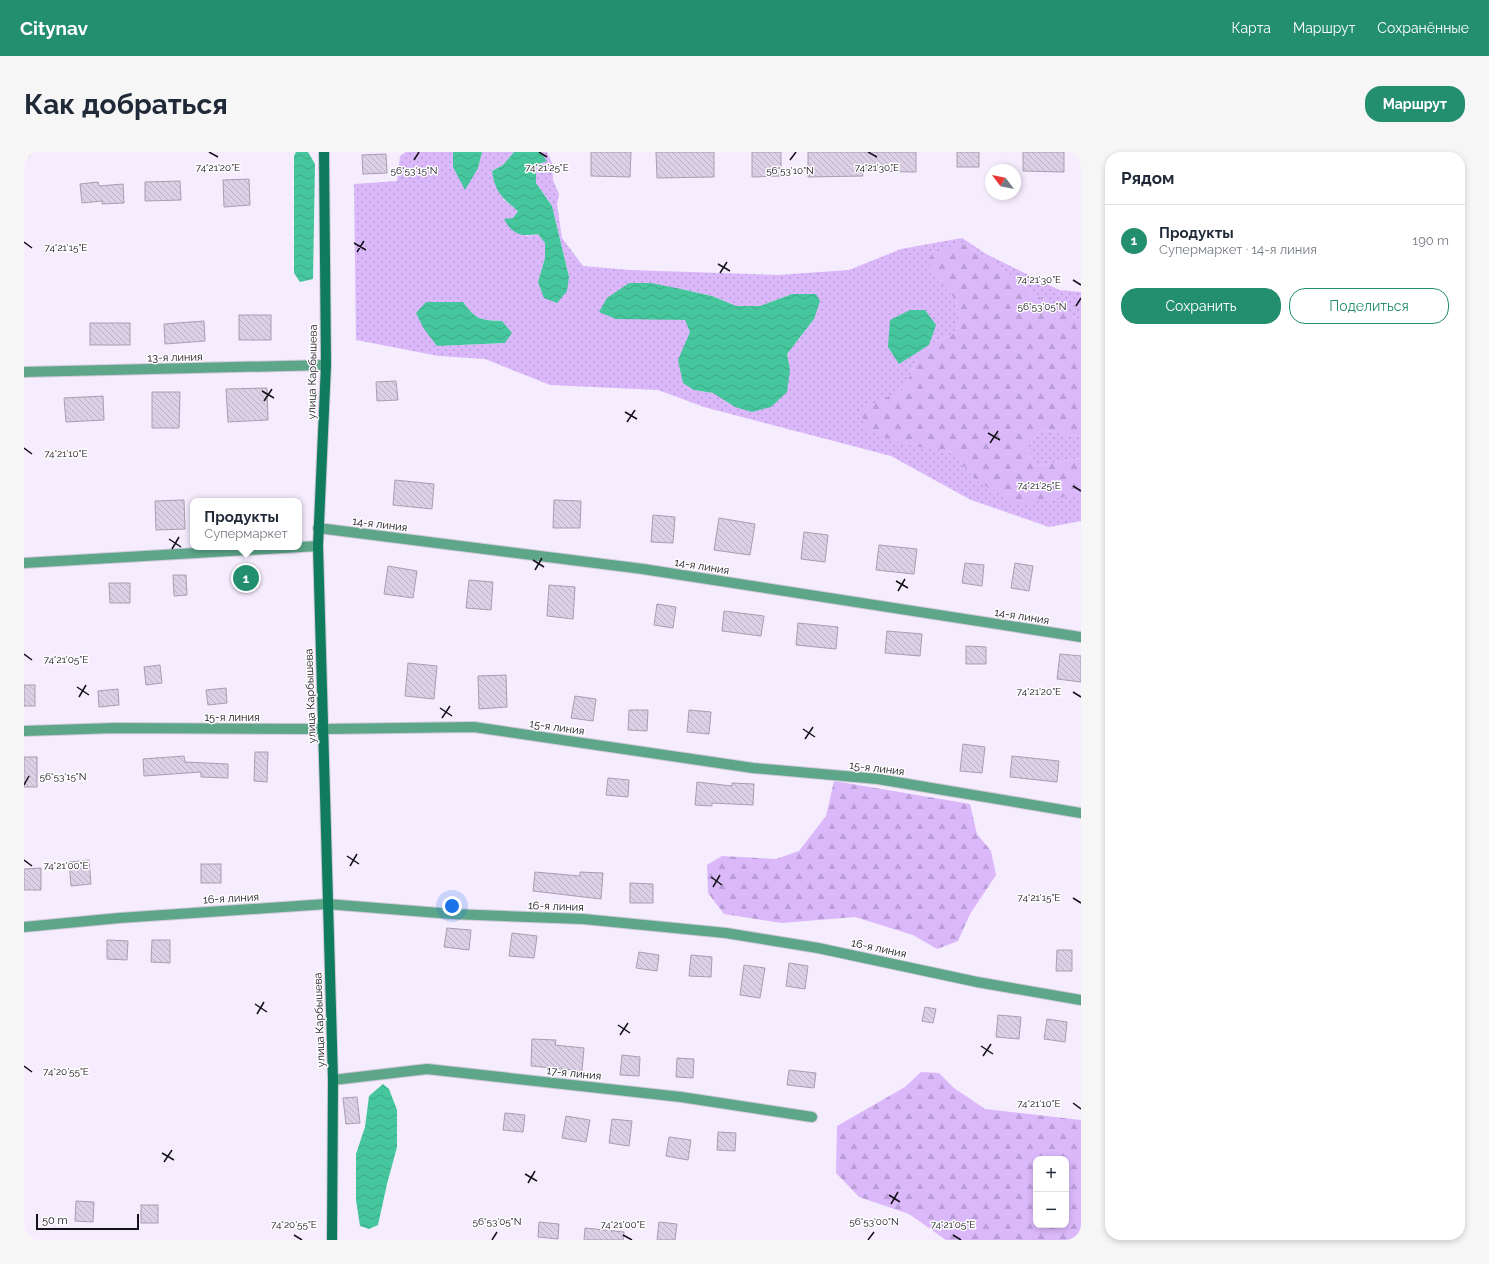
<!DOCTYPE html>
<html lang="ru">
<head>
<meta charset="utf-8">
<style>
  :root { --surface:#fff; --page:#f6f6f7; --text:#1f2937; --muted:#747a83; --line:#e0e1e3; --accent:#248f6e }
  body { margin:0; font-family:Raleway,sans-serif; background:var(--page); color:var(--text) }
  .controls { position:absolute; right:12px; bottom:12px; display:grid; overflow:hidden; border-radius:8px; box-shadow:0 2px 6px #0003 }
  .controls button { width:36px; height:36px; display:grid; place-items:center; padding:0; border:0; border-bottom:1px solid var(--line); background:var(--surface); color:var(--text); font:20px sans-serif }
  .compass { position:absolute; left:961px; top:12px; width:36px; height:36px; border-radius:50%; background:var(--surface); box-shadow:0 2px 6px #0003; rotate:302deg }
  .scale { position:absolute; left:12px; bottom:10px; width:103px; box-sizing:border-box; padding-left:4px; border:2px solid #151118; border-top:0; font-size:11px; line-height:14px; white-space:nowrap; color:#151118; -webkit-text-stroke:3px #fdfdfd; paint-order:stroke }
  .you { position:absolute; left:428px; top:754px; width:14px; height:14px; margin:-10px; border:3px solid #fff; border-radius:50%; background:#1a73e8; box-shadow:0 0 0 6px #1a73e833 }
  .badge { display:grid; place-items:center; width:26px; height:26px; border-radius:50%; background:var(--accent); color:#fff; font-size:13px; font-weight:700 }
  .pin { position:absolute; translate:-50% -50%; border:2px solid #fff; box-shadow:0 1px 4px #0006 }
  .popup { position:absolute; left:166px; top:346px; width:112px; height:52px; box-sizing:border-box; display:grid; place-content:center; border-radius:8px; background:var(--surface); filter:drop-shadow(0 1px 3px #0005); font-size:13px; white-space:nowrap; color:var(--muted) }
  .popup b { font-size:15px; color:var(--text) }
  .popup::after { content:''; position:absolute; left:50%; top:100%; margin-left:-8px; border:8px solid transparent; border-top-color:var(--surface) }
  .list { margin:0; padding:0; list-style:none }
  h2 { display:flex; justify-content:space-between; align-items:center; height:52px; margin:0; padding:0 16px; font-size:17px }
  h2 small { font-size:13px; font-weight:400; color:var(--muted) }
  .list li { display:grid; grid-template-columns:26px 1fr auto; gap:12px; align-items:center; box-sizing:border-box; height:72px; padding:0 16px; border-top:1px solid var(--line) }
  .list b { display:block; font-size:15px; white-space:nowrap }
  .list p { margin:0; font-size:13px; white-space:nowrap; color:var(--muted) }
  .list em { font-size:13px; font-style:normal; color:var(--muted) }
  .actions { display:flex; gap:8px; padding:12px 16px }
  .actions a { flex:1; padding:9px 0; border:1px solid var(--accent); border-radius:16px; text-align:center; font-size:14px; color:var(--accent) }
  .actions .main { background:var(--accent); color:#fff }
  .map { position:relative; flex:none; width:1057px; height:1088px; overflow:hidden; border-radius:16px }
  header { display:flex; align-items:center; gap:24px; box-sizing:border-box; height:56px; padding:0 20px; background:var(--accent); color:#fff }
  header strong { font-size:19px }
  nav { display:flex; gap:22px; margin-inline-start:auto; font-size:14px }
  .intro { display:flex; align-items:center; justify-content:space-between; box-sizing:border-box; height:96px; padding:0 24px }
  h1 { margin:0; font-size:28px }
  .button { padding:10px 18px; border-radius:16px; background:var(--accent); color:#fff; font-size:14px; font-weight:700 }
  main { display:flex; gap:24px; padding:0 24px }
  aside { flex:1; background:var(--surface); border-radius:16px; box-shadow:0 2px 6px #0003 }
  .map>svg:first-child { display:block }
  .grass { fill:url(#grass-dots); fill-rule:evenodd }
  .forest { fill:url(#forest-firs); fill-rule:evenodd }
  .water { fill:url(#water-waves) }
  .building { fill:url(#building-back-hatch); stroke:#a89db2 }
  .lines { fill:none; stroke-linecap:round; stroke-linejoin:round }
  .minor-casing { stroke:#d1c9d9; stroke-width:12 }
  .secondary-casing { stroke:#d1c9d9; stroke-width:12 }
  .minor { stroke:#5da68a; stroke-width:10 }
  .secondary { stroke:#107c5d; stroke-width:10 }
  .ticks { fill:none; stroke:#151118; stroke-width:1.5 }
  .labels { text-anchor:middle; stroke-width:3; stroke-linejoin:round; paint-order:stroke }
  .street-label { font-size:11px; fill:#151118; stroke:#fdfdfd }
  .ticks-label { font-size:10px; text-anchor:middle; fill:#151118; stroke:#fdfdfd; stroke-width:3; stroke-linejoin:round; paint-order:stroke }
</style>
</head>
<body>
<header>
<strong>Citynav</strong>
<nav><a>Карта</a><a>Маршрут</a><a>Сохранённые</a></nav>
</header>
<div class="intro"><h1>Как добраться</h1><a class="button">Маршрут</a></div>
<main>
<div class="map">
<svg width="1057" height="1088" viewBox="0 0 1057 1088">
  <defs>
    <pattern id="grass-dots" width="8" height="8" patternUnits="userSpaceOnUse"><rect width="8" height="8" fill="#dab8fa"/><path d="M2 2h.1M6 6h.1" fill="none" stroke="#ba9dd6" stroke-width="1.8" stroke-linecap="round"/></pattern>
    <pattern id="forest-firs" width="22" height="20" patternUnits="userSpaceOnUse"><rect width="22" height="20" fill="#dab8fa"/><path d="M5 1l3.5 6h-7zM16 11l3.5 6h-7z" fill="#ba9dd6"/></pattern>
    <pattern id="water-waves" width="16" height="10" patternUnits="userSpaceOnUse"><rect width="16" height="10" fill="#46c69c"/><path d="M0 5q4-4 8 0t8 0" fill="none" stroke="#3ca986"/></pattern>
    <pattern id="building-back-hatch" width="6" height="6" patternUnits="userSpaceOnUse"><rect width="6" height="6" fill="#dbd0e6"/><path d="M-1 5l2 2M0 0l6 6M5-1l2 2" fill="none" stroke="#bbb2c5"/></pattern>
  </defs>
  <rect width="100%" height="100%" fill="#f5ecfe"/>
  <g class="grass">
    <path d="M 382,0 L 429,0 L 429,15 L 454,16 L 458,0 L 490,0 L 479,13 L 468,19 L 479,47 L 494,59 L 489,66 L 502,84 L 514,82 L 521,91 L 521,106 L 514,130 L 545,125 L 528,54 L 512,31 L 512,13 L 522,9 L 516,0 L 523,0 L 528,11 L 529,28 L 535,42 L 533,52 L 538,86 L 559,114 L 606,118 L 754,123 L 825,118 L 877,97 L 938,86 L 962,102 L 1035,138 L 1057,140 L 1057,168 C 1024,154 998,132 970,111 C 959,103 947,97 936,90 L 906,120 L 932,148 L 936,169 L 930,181 L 905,193 L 892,210 L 880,237 L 864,246 L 910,296 L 927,300 L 953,329 L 1057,342 L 1057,369 L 1025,375 L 947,348 L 867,304 L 680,255 L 634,238 L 526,233 L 461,207 L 415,204 L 332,188 L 330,32 L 373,29 L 376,4 ZM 657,137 L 688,144 L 712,154 L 736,154 L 768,142 L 790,167 L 763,202 L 766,218 L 711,255 L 689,241 L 670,238 L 666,179 L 661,168 L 641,167 ZM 439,150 C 452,168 457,168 478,169 L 481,191 L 413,194 Z"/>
    <polygon points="1017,278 1057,285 1057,306 1011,314 1003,296"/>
  </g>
  <g class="forest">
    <path d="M 936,90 C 947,97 959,103 970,111 C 998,132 1024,154 1057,168 L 1057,285 L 1017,278 L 1003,296 L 1011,314 L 1057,306 L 1057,342 L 994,353 L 953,329 L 927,300 L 878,292 L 843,278 L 836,258 L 880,237 L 892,210 L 905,193 L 930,181 L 936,169 L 932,148 L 906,120 L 907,103 Z"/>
    <polygon points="810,629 946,652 953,682 967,699 972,723 946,762 934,789 913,797 889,783 831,765 758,771 700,762 684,741 683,713 698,704 752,707 775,699 802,664"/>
    <path d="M 897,920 L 915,921 L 930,936 L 961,957 L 1057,968 L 1057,1088 L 922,1088 L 885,1062 L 835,1045 L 812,1021 L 813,974 L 881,935 ZM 1012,1007 L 1042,1007 L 1042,1073 L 1012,1073 Z"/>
  </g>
  <g class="water">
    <polygon points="272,0 284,0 291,12 289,127 276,130 270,121 270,4"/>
    <polygon points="429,0 458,0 454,16 441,38 429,15"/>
    <path d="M 490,0 L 516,0 L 523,9 L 512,13 L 512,31 L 528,54 L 545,125 L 543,139 L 533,151 L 520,146 L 514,130 L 521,106 L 521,91 L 514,82 C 497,85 488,82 480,67 L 489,66 L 494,59 C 478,46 471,40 468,19 L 479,13 Z"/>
    <polygon points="605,131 627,131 657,137 688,144 712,154 736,154 768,142 792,142 796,149 790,167 763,202 766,218 763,240 747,255 728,260 711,255 689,241 670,238 659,231 654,208 666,180 661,168 592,167 575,160 583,146"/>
    <path d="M 402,150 L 439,150 C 452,168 457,168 478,169 L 488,181 L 481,191 L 413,194 L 400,177 L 392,161 Z"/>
    <polygon points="886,158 901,158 912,173 905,193 875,212 864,195 866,168"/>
    <polygon points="359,932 365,937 373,958 373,995 363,1032 354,1073 345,1077 336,1074 332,1048 332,1002 341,975 345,944"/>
  </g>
  <g class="building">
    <polygon points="567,0 607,0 606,25 567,24"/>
    <polygon points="632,0 690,0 690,25 633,26"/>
    <polygon points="728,0 757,0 757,24 728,25"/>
    <polygon points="784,0 892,0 892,20 838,19 839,24 784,25"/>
    <rect x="933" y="0" width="22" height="15"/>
    <polygon points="999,0 1040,0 1040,20 999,19"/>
    <polygon points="362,2 363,21 339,22 338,3"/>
    <polygon points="225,27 226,53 200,55 199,28"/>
    <polygon points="156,29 157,48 121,49 121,30"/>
    <polygon points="74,30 75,34 99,32 100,51 78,52 78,49 58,51 56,32"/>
    <rect x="215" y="163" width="32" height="25"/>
    <polygon points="180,169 181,189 141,192 140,172"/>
    <rect x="66" y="171" width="40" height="22"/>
    <polygon points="372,229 374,248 353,249 352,230"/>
    <polygon points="243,236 244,268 204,270 202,237"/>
    <polygon points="128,240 156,240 155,276 128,276"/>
    <polygon points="79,244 80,268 42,270 40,246"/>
    <polygon points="371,328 410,332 408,357 369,353"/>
    <polygon points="160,348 161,377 132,378 131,349"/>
    <polygon points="530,348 557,349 556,376 529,376"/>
    <polygon points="629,363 651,365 649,391 627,390"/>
    <polygon points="695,366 731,372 726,403 690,398"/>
    <polygon points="780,380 804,383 801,410 777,407"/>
    <polygon points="855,393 893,397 890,422 852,418"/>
    <polygon points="941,411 960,413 958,434 938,431"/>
    <polygon points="991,411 1009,414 1005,439 987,436"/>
    <polygon points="364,414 393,419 389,446 360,442"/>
    <polygon points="214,417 231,417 232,433 215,434"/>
    <polygon points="149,423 162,423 163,443 150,444"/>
    <polygon points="445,428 469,430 467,458 442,456"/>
    <polygon points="85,431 106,431 106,451 86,451"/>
    <polygon points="525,433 551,435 549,467 523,464"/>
    <polygon points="633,452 652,455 649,476 630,473"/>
    <polygon points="700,459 740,464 737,484 698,479"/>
    <polygon points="774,471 814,475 812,497 772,493"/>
    <polygon points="863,479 898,482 896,504 861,501"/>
    <polygon points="942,494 962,495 962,512 942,512"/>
    <polygon points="1036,502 1057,504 1057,530 1033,527"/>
    <polygon points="384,511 413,514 410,547 381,544"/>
    <polygon points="136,513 138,531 122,533 120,515"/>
    <polygon points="482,523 483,555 455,557 454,524"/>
    <rect x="0" y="533" width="11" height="21"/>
    <polygon points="202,536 203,551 184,553 182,538"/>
    <polygon points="94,537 95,553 75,555 74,539"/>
    <polygon points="551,544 572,547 569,569 547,566"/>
    <polygon points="605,558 624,558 623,579 604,578"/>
    <polygon points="665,558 687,560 685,582 663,580"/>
    <polygon points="939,592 961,595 958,621 936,619"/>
    <polygon points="231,600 244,600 243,630 230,629"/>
    <polygon points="160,604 161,610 204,612 204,626 177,625 177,620 120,624 119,607"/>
    <polygon points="988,604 1035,609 1033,630 986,625"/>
    <rect x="0" y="605" width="13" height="30"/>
    <polygon points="584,626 605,628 604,645 582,643"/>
    <polygon points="673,630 708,634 708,631 730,632 729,653 688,651 688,654 671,653"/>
    <polygon points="65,708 67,732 47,734 45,710"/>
    <rect x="177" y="712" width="20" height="19"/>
    <polygon points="17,716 17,738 0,738 0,717"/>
    <polygon points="511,720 556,724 556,720 579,721 577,747 509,739"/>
    <polygon points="606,731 629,732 629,751 606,751"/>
    <polygon points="423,776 447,778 445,798 420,795"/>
    <polygon points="488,781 513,784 510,806 485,804"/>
    <polygon points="83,788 104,789 103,808 83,807"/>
    <polygon points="128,788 146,788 146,811 127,810"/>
    <polygon points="1033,798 1048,798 1048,819 1032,819"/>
    <polygon points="615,800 635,803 633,819 612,816"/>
    <polygon points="667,803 688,805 687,825 665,824"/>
    <polygon points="765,811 784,814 781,837 762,834"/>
    <polygon points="720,813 741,816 736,846 716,843"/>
    <polygon points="901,855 912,857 909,871 898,869"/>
    <polygon points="974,863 997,865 995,887 972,885"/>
    <polygon points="1023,867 1043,870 1041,890 1020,887"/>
    <polygon points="508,887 532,888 531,893 560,896 558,919 507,914"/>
    <polygon points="598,903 616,905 615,924 596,923"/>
    <polygon points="653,906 670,907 669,926 652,925"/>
    <polygon points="765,918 792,921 790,936 763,933"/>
    <polygon points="333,945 336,971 322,972 319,946"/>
    <polygon points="481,961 501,963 499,980 479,978"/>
    <polygon points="542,964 566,968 562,990 538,986"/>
    <polygon points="588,967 608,969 605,994 585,991"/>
    <polygon points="694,980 712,981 711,999 693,998"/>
    <polygon points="645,985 667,988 664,1008 642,1004"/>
    <polygon points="52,1049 70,1050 69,1070 51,1069"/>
    <rect x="117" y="1053" width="17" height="18"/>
    <polygon points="515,1070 535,1072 534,1087 514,1085"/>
    <polygon points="635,1070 653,1072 651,1088 633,1088"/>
    <polygon points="561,1076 600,1080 599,1088 560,1088"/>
  </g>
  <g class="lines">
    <defs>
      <g id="minor">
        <polyline points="0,1 2,0"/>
        <polyline points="0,220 302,213"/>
        <polyline points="294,376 619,417 1057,485"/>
        <polyline points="0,411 294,394"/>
        <polyline points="0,579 91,576 300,577 450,575 729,616 854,627 1057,661"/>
        <polyline points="0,775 95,766 303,752 428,762 559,767 702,781 794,796 953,830 1057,848"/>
        <polyline points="309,928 403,917 657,945 788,965"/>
      </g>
      <polyline id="secondary" points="300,0 302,213 294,394 309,928 308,1088"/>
    </defs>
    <use href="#minor" class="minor-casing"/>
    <use href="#secondary" class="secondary-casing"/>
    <use href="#minor" class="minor"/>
    <use href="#secondary" class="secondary"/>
  </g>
  <path class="ticks" d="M 185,0 L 194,5M 515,0 L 523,5M 844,0 L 853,5M 390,8 L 395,0M 766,8 L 772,0M 0,90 L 8,96M 330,91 L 342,98M 333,100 L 340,89M 694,112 L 706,119M 696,121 L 703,110M 1049,128 L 1057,133M 1052,154 L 1057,146M 238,239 L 250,246M 240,249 L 248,237M 601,260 L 613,267M 603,270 L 611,258M 964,281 L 976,288M 966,291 L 974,279M 0,296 L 8,302M 1049,334 L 1057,339M 145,387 L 157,395M 148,397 L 155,385M 509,408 L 520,415M 511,418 L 518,406M 872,429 L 884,436M 874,439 L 881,427M 0,502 L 8,508M 53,535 L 65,543M 1049,540 L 1057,545M 55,545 L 62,533M 416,556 L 428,564M 418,566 L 426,554M 779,577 L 791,585M 781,587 L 789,575M 0,633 L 5,624M 323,704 L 335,712M 0,708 L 8,714M 326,714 L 333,702M 687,725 L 698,733M 689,735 L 696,723M 1049,746 L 1057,751M 231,852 L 243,860M 233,862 L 240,850M 594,873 L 606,881M 596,883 L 604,871M 957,894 L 969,902M 959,904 L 967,892M 0,914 L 8,920M 1049,951 L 1057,957M 138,1001 L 150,1008M 140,1010 L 148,998M 501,1022 L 513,1029M 504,1031 L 511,1019M 865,1043 L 876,1050M 867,1052 L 874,1040M 270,1083 L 278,1088M 599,1083 L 608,1088M 929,1083 L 937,1088M 468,1088 L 473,1080M 844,1088 L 850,1080"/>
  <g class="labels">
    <g class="street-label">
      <text transform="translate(151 205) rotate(-1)" y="4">13-я линия</text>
      <text transform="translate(288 220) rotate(-89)" y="4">улица Карбышева</text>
      <text transform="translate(356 372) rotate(7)" y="4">14-я линия</text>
      <text transform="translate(678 414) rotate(9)" y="4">14-я линия</text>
      <text transform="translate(998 464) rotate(9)" y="4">14-я линия</text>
      <text transform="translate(286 544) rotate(-92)" y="4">улица Карбышева</text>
      <text x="208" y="569">15-я линия</text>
      <text transform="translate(533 575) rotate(8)" y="4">15-я линия</text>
      <text transform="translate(853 616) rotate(7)" y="4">15-я линия</text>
      <text transform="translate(207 746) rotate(-3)" y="4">16-я линия</text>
      <text transform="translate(532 754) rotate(2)" y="4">16-я линия</text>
      <text transform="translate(855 796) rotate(12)" y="4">16-я линия</text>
      <text transform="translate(295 868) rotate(-92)" y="4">улица Карбышева</text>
      <text transform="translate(550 921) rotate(6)" y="4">17-я линия</text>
    </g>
  </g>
  <g class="ticks-label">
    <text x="853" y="19">74°21'30"E</text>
    <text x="194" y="19">74°21'20"E</text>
    <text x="523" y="19">74°21'25"E</text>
    <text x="390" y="22">56°53'15"N</text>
    <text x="766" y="22">56°53'10"N</text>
    <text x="42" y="99">74°21'15"E</text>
    <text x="1015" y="131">74°21'30"E</text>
    <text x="1018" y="158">56°53'05"N</text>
    <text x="42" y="305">74°21'10"E</text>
    <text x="1015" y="337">74°21'25"E</text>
    <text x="42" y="511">74°21'05"E</text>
    <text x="1015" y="543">74°21'20"E</text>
    <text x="39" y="628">56°53'15"N</text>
    <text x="42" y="717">74°21'00"E</text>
    <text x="1015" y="749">74°21'15"E</text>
    <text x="42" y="923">74°20'55"E</text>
    <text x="1015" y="955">74°21'10"E</text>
    <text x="473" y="1073">56°53'05"N</text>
    <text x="850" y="1073">56°53'00"N</text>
    <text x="270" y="1076">74°20'55"E</text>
    <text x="599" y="1076">74°21'00"E</text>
    <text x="929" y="1076">74°21'05"E</text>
  </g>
</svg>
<div class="controls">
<button>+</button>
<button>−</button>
</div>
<svg class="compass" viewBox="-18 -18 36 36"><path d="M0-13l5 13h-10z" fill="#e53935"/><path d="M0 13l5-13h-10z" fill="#747a83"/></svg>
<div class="scale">50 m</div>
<div class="you"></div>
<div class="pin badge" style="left:222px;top:426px">1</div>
<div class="popup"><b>Продукты</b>Супермаркет</div>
</div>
<aside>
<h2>Рядом<small></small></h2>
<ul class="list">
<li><span class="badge">1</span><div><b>Продукты</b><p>Супермаркет · 14-я линия</p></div><em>190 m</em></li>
</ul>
<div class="actions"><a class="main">Сохранить</a><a>Поделиться</a></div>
</aside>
</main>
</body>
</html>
